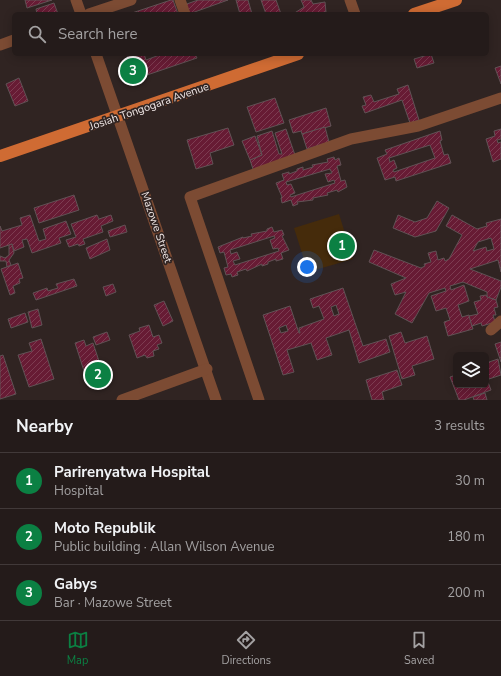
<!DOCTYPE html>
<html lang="en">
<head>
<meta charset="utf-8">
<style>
  :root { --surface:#241b1a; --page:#302827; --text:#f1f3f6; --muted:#a3a1a2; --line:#413939; --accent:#0b8043 }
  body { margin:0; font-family:"Nunito Sans",sans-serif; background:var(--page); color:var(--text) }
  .controls { position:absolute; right:12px; bottom:12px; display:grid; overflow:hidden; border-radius:6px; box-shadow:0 2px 10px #0003 }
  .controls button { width:36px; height:36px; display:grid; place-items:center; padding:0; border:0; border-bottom:1px solid var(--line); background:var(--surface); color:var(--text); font:20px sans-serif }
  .you { position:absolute; left:307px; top:267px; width:14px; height:14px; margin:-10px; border:3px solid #fff; border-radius:50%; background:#1a73e8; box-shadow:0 0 0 6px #1a73e833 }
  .badge { display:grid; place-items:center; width:26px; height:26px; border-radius:50%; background:var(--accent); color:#fff; font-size:13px; font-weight:700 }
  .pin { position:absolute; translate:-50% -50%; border:2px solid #fff; box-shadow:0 1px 4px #0006 }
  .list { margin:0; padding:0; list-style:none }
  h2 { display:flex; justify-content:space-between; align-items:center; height:52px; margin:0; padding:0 16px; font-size:17px }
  h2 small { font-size:13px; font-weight:400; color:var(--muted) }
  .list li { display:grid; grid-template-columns:26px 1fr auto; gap:12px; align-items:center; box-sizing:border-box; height:56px; padding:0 16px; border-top:1px solid var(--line) }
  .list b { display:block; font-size:15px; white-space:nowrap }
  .list p { margin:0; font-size:13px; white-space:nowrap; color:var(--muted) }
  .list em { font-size:13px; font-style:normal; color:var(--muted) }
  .icon { flex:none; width:22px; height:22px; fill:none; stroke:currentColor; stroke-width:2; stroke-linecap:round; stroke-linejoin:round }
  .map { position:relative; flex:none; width:501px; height:400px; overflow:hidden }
  .search { position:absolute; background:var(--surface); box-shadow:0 2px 10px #0003; left:12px; right:12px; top:12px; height:44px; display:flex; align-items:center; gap:10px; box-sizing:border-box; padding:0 14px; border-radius:6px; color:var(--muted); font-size:15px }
  .sheet { height:220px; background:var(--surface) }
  nav { display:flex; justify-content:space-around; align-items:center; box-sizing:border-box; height:56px; border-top:1px solid var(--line); background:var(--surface); font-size:11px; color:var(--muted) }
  nav a { display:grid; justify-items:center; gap:2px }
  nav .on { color:var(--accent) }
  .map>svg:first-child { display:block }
  .pitch { fill:#452b0b }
  .building { fill:url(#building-hatch); stroke:#605255; fill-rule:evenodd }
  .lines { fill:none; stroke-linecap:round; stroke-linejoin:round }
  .minor { stroke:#7c4b33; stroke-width:11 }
  .major { stroke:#cf6b33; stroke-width:12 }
  .labels { text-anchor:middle; stroke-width:3.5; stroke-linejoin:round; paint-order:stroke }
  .street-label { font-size:11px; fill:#eee5e4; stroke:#302422 }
</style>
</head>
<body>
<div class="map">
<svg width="501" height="400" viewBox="0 0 501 400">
  <defs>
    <pattern id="building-hatch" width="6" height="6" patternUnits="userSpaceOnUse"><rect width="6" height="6" fill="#671b34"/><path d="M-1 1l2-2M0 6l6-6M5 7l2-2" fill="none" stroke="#7d3c51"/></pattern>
  </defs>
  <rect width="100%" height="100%" fill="#302422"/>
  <polygon class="pitch" points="339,214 353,259 308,272 294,228"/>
  <g class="building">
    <polygon points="25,0 52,0 27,8"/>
    <polygon points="173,0 178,14 132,13 171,0"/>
    <polygon points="198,0 228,0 189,14 184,5"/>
    <polygon points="236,0 248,0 252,14 240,14"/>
    <polygon points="261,0 276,0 281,14 266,14"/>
    <polygon points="301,0 311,0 313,4 325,2 326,12 313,14 293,14 304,7"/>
    <polygon points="54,3 58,14 37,14 36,9"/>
    <polygon points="127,54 144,54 146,60 162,54 195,54 197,58 147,75 144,67 139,64 131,67"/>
    <polygon points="431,54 434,63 417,68 414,59"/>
    <polygon points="501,66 501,84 495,68"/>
    <polygon points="19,78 28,101 15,106 6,84"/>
    <polygon points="408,85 419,120 410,123 402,100 365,113 362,106 366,105 363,97 371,95 374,102 399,94 397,89"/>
    <polygon points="275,98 284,123 256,132 247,107"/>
    <polygon points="326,108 331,126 302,134 301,131 293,133 289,120"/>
    <polygon points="325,127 329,142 307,149 302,134"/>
    <polygon points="228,128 234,145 210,153 213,164 196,169 187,140"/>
    <polygon points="286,129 296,158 254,172 250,160 262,155 257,136 272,131 279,154 282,154 275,133"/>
    <polygon points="501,129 501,139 497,140 498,143 501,142 501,159 493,162 486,139 495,136 494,131"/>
    <path d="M 440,131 L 442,140 L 440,141 L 444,155 L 448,154 L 451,163 L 396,181 L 395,177 L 385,180 L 377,158 L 387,154 L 385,150 ZM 430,145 L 435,158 L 394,172 L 393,170 L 397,168 L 394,160 L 390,162 L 389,158 Z"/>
    <polygon points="255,136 262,155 250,160 242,141"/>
    <path d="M 334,157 L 335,160 L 339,158 L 341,165 L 337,166 L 341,181 L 345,180 L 347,187 L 338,192 L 337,190 L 327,193 L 328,195 L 313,198 L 313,200 L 297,202 L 298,204 L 293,206 L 291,200 L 282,203 L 281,198 L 282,197 L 276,183 L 284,180 L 282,174 L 289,172 L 289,174 L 297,171 L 297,169 L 303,167 L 303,170 L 313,167 L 312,165 L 328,162 L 327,159 ZM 330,169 L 332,173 L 325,174 L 328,182 L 334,180 L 335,183 L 291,197 L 290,195 L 295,193 L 291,184 L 287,185 L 286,182 Z"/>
    <polygon points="74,195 79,210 39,223 34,208"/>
    <polygon points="437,201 449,208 436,231 415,237 393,228 398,215 415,222 427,218"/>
    <polygon points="30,215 39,241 46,239 43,229 66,221 71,234 59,238 61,243 32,253 27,239 22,240 24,247 14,251 12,244 0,248 0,226 2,231 22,225 20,218"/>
    <polygon points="97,215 99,219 111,215 113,221 101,226 103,232 83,239 85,244 79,246 78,244 69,247 66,240 76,237 71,224"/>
    <path d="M 452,215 L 477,229 L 487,226 L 486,223 L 501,219 L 501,272 L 498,260 L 470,269 L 501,281 L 501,287 L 496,300 L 487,297 L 487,292 L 463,282 L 450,286 L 451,290 L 464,285 L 469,301 L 458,305 L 462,317 L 469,315 L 473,329 L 448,336 L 444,322 L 450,320 L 446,308 L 436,311 L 431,296 L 446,291 L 445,288 L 429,293 L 412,323 L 395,314 L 406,292 L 395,295 L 391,284 L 406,278 L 369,262 L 374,250 L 421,268 L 425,266 L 424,264 L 431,262 L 428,253 L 436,251 L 438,260 L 444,258 L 445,261 L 449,259 L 462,235 L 446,226 ZM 491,238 L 494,249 L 487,251 L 486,247 L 473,251 L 478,242 Z"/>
    <polygon points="125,225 127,232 110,237 108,231"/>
    <path d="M 272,227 L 274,232 L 282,230 L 284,235 L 282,236 L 289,250 L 281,253 L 283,259 L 276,261 L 276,259 L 268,262 L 268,264 L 262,266 L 262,264 L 247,271 L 246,269 L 237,272 L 238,275 L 232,277 L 231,274 L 226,275 L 224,268 L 228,267 L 224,252 L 220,253 L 218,247 L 243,237 L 243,238 L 252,236 L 251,234 L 267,231 L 267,229 ZM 274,236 L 275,238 L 270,240 L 273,249 L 278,248 L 279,251 L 235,265 L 233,261 L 240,259 L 237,252 L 231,254 L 230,250 Z"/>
    <polygon points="107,239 110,250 90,259 86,248"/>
    <polygon points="12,244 14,253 9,260 11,265 7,267 6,261 0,261 0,256 5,258 9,255 9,245"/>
    <polygon points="18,263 23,278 19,279 20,283 13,286 15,293 10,295 1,269"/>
    <polygon points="74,279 77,286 36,300 33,293 47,288 48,291 58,288 56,284"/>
    <polygon points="113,284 116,292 106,296 103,287"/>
    <path d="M 343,288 L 363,346 L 386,339 L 390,352 L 359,363 L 349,330 L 326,338 L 332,355 L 317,360 L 311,343 L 287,350 L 294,372 L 283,375 L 263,315 L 290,306 L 299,333 L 300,333 L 299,328 L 324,319 L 319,306 L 313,308 L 310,299 ZM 336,305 L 339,314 L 334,316 L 331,307 ZM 286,325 L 288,331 L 281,333 L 279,328 Z"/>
    <polygon points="486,295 487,297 496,300 498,307 494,308 496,315 493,315 495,322 482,326 481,323 472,326 469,316 478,314 474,302 481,300 480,296"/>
    <polygon points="164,301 173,321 163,326 154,305"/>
    <polygon points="38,309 42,325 32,328 28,312"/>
    <polygon points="25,313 28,322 11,328 8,319"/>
    <polygon points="149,325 153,337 159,335 162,343 157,345 159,349 153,351 154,356 147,358 145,355 137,358 129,335 140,331 139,328"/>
    <polygon points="107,332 110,340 96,345 93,337"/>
    <polygon points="401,332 405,343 427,336 434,359 412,366 415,375 402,379 389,336"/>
    <polygon points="41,339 54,379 29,387 18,355 32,351 29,343"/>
    <polygon points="84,340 86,346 93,343 100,364 90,367 92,372 85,374 75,343"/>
    <polygon points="501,342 501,362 495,344"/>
    <polygon points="3,355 16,394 0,399 0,356"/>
    <polygon points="498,359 501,375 489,379 486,363"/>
    <polygon points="397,370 402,385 382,392 384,400 372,400 366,380"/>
    <polygon points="456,375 456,385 486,385 486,377 491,390 464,400 459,400 450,377"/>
    <polygon points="485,393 487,400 474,400 473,397"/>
  </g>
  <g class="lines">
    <g class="minor">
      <polyline points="76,0 81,14"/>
      <polyline points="180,0 185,14"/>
      <polyline points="350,0 355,14"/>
      <polyline points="89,14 131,0"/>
      <polyline points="0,45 14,40"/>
      <polyline points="96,54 216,400"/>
      <polyline points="491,330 501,321"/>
      <polyline points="122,400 207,369"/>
      <polyline points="259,400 190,197 351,139 418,126 501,98"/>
    </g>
    <g class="major">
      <polyline points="414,14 456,0"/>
      <polyline points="0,156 298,54"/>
    </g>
  </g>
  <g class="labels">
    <g class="street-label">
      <text transform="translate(149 106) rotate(-19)" y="4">Josiah Tongogara Avenue</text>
      <text transform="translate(157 227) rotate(71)" y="4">Mazowe Street</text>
    </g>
  </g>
</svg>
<div class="controls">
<button><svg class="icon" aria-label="layers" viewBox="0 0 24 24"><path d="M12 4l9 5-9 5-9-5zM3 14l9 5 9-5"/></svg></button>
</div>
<div class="you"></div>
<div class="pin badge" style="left:342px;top:246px">1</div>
<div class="pin badge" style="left:98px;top:375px">2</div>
<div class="pin badge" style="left:133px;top:71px">3</div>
<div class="search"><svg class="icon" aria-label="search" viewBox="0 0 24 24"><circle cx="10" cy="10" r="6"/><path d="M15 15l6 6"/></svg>Search here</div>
</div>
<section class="sheet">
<h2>Nearby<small>3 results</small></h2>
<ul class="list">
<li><span class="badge">1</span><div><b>Parirenyatwa Hospital</b><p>Hospital</p></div><em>30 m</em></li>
<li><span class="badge">2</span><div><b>Moto Republik</b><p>Public building · Allan Wilson Avenue</p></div><em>180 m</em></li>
<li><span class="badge">3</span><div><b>Gabys</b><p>Bar · Mazowe Street</p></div><em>200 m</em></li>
</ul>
</section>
<nav>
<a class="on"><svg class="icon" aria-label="map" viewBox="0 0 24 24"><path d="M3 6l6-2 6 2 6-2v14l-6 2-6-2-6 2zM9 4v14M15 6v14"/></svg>Map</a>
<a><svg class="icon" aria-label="directions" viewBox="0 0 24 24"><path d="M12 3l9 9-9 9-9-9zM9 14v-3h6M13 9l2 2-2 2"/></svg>Directions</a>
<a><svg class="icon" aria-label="saved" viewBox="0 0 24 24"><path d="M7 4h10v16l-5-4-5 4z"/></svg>Saved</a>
</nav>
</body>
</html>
